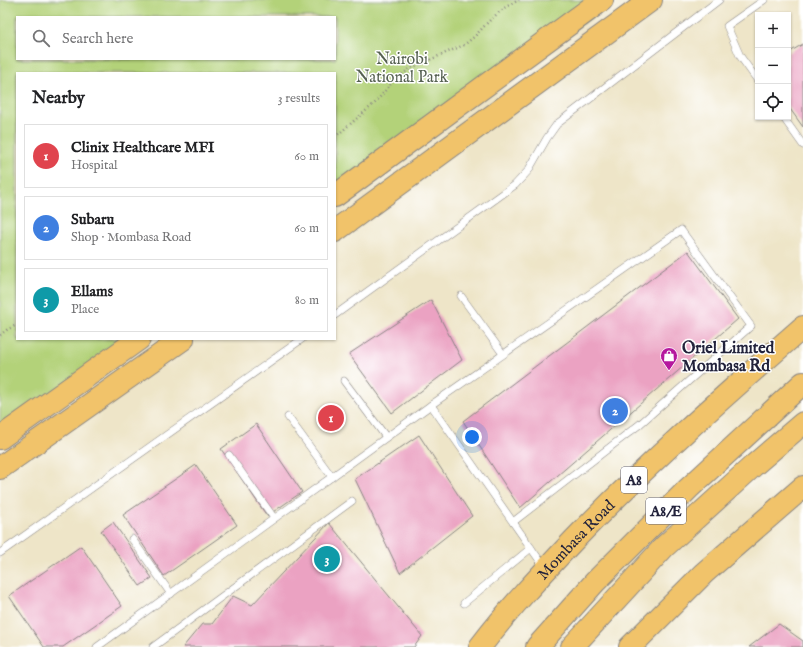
<!DOCTYPE html>
<html lang="en">
<head>
<meta charset="utf-8">
<style>
  :root { --surface:#fff; --page:#f6f6f6; --text:#202124; --muted:#757577; --line:#e0e0e0; --accent:#0f766e }
  body { margin:0; font-family:"IM FELL English",serif; background:var(--page); color:var(--text) }
  .controls { position:absolute; right:12px; top:12px; display:grid; overflow:hidden; border-radius:0px; box-shadow:0 1px 3px #0004 }
  .controls button { width:36px; height:36px; display:grid; place-items:center; padding:0; border:0; border-bottom:1px solid var(--line); background:var(--surface); color:var(--text); font:20px sans-serif }
  .you { position:absolute; left:472px; top:437px; width:14px; height:14px; margin:-10px; border:3px solid #fff; border-radius:50%; background:#1a73e8; box-shadow:0 0 0 6px #1a73e833 }
  .badge { display:grid; place-items:center; width:26px; height:26px; border-radius:50%; background:var(--accent); color:#fff; font-size:13px; font-weight:700 }
  .pin { position:absolute; translate:-50% -50%; border:2px solid #fff; box-shadow:0 1px 4px #0006 }
  .list { margin:0; padding:0; list-style:none }
  h2 { display:flex; justify-content:space-between; align-items:center; height:52px; margin:0; padding:0 16px; font-size:17px }
  h2 small { font-size:13px; font-weight:400; color:var(--muted) }
  .list li { display:grid; grid-template-columns:26px 1fr auto; gap:12px; align-items:center; box-sizing:border-box; height:64px; margin:0 8px 8px; padding:0 8px; border:1px solid var(--line); border-radius:0px }
  .list b { display:block; font-size:15px; white-space:nowrap }
  .list p { margin:0; font-size:13px; white-space:nowrap; color:var(--muted) }
  .list em { font-size:13px; font-style:normal; color:var(--muted) }
  .icon { flex:none; width:22px; height:22px; fill:none; stroke:currentColor; stroke-width:2; stroke-linecap:round; stroke-linejoin:round }
  .map { position:relative; flex:none; width:803px; height:647px; overflow:hidden }
  .search { position:absolute; background:var(--surface); box-shadow:0 1px 3px #0004; left:16px; top:16px; width:320px; height:44px; display:flex; align-items:center; gap:10px; box-sizing:border-box; padding:0 14px; border-radius:0px; color:var(--muted); font-size:15px }
  .panel { position:absolute; background:var(--surface); box-shadow:0 1px 3px #0004; left:16px; top:72px; width:320px; height:268px; border-radius:0px }
  .map>svg:first-child { display:block }
  .green { fill:#b3d279; stroke:#6a7a5a; fill-rule:evenodd }
  .building { fill:#eba2c2 }
  .lines { fill:none; stroke-linecap:round; stroke-linejoin:round }
  .service-casing { stroke:#888482; stroke-width:8 }
  .primary-casing { stroke:#888482; stroke-width:24 }
  .trunk-casing { stroke:#888482; stroke-width:24 }
  .motorway-casing { stroke:#888482; stroke-width:24 }
  .path { stroke:#888482; stroke-width:2.5; stroke-dasharray:1 3; stroke-linecap:butt }
  .service { stroke:#fff; stroke-width:7 }
  .primary { stroke:#f1c36a; stroke-width:22 }
  .trunk { stroke:#f1c36a; stroke-width:22 }
  .motorway { stroke:#f1c36a; stroke-width:22 }
  .labels { text-anchor:middle; stroke-width:3; stroke-linejoin:round; paint-order:stroke }
  .shield { fill:#fff; stroke:#646476; stroke-width:1 }
  .shield-label { font-size:15px; font-weight:bold; fill:#22223b }
  .park-label { font-size:16px; fill:#556051; stroke:#fff }
  .poi-label { font-size:16px; font-weight:bold; fill:#22223b; stroke:#fff; text-anchor:start }
  .street-label { font-size:16px; fill:#22223b; stroke:#fff }
</style>
</head>
<body>
<div class="map">
<svg width="803" height="647" viewBox="0 0 803 647">
  <rect width="100%" height="100%" fill="#fff"/>
  <filter id="ink" filterUnits="userSpaceOnUse"><feTurbulence type="fractalNoise" baseFrequency=".025" numOctaves="2"/><feDisplacementMap in="SourceGraphic" scale="8" xChannelSelector="R" yChannelSelector="G"/><feConvolveMatrix kernelMatrix="1 2 1 2 8 2 1 2 1" color-interpolation-filters="sRGB"/></filter>
  <filter id="wash" filterUnits="userSpaceOnUse"><feTurbulence type="fractalNoise" baseFrequency=".012" numOctaves="4" result="noise"/><feDisplacementMap in="SourceGraphic" scale="16" xChannelSelector="R" yChannelSelector="G"/><feGaussianBlur stdDeviation="0.9" result="paint"/><feColorMatrix in="noise" values="0 0 0 0 0 0 0 0 0 0 0 0 0 0 0 0 0 1.4 0 .05"/><feComposite in="paint" operator="in"/></filter>
  <g filter="url(#wash)">
    <rect width="100%" height="100%" fill="#eee5c8"/>
    <path class="green" d="M 0,0 L 616,0 L 335,197 L 335,73 L 17,73 L 17,339 L 132,339 L 0,432 ZM 17,17 L 335,17 L 335,59 L 17,59 Z"/>
    <g id="blocks">
      <g class="building">
        <polygon points="803,44 803,127 788,106 788,53"/>
        <polygon points="688,251 738,319 520,508 463,421"/>
        <polygon points="431,300 462,360 392,413 349,354"/>
        <polygon points="256,424 302,492 267,516 221,449"/>
        <polygon points="419,435 472,516 400,573 355,479"/>
        <polygon points="196,465 237,525 164,576 123,515"/>
        <polygon points="113,522 152,578 140,586 101,531"/>
        <polygon points="329,523 422,636 414,647 183,647 202,624 212,624 233,596 252,605"/>
        <polygon points="81,546 122,606 63,647 44,647 9,596"/>
        <polygon points="779,624 803,641 803,647 749,647"/>
      </g>
    </g>
  </g>
  <g filter="url(#ink)">
    <use href="#blocks" fill-opacity="0" stroke="#888482" stroke-width="1"/>
    <g class="lines">
      <defs>
        <g id="service">
          <polyline points="758,81 740,56 727,26 764,0"/>
          <polyline points="783,117 803,145"/>
          <polyline points="461,296 503,354"/>
          <polyline points="335,315 515,185 528,171 547,138 557,124 719,0"/>
          <polyline points="344,381 386,437"/>
          <polyline points="431,405 545,568"/>
          <polyline points="288,417 332,477"/>
          <polyline points="229,455 274,518"/>
          <polyline points="132,539 171,594"/>
          <polyline points="0,553 302,339"/>
          <polyline points="464,603 531,548"/>
          <polyline points="97,647 431,405 681,230 751,326 640,424 513,522"/>
          <polyline points="153,647 352,501"/>
        </g>
        <g id="primary">
          <polyline points="335,196 602,0"/>
          <polyline points="335,231 651,0"/>
          <polyline points="0,438 139,339"/>
          <polyline points="0,468 183,339"/>
        </g>
        <g id="trunk">
          <path id="s1" d="M 480,647 C 508,610 540,576 572,542 C 645,466 724,396 803,327"/>
          <polyline points="630,647 704,573 803,487"/>
        </g>
        <g id="motorway">
          <polyline points="537,647 595,582 689,488 803,383"/>
          <polyline points="572,647 664,547 753,466 803,423"/>
        </g>
      </defs>
      <use href="#service" class="service-casing"/>
      <use href="#primary" class="primary-casing"/>
      <use href="#trunk" class="trunk-casing"/>
      <use href="#motorway" class="motorway-casing"/>
      <g class="path">
        <polyline points="335,137 375,103 394,80 411,68 464,45 475,36 490,20 504,8 519,0"/>
        <polyline points="0,335 8,329 17,325"/>
      </g>
      <use href="#service" class="service"/>
      <use href="#primary" class="primary"/>
      <use href="#trunk" class="trunk"/>
      <use href="#motorway" class="motorway"/>
    </g>
  </g>
  <defs>
    <symbol id="shop-pin" viewBox="-11 -11 22 30"><path d="M0 17L-7.5 6A9.5 9.5 0 1 1 7.5 6Z" fill="#b5179e" stroke="#fff"/><path d="M-5-2.5h2.3a2.7 3.5 0 0 1 5.4 0H5L5.5 6h-11ZM-1.5-2.5h3a1.5 2.3 0 0 0-3 0Z" fill="#fff"/></symbol>
  </defs>
  <g fill-rule="evenodd">
    <use href="#shop-pin" x="659" y="346" width="20" height="27"/>
  </g>
  <g class="labels">
    <g class="shield">
      <rect x="621" y="467" width="26" height="26" rx="3"/>
      <rect x="646" y="498" width="40" height="26" rx="3"/>
    </g>
    <g class="shield-label">
      <text x="634" y="485">A8</text>
      <text x="666" y="516">A8/E</text>
    </g>
    <g class="park-label">
      <text x="402" y="64">Nairobi<tspan x="402" dy="18">National Park</tspan></text>
    </g>
    <g class="poi-label">
      <text x="682" y="353">Oriel Limited<tspan x="682" dy="18">Mombasa Rd</tspan></text>
    </g>
    <g class="street-label">
      <text dy="6" stroke="none"><textPath href="#s1" startOffset="144">Mombasa Road</textPath></text>
    </g>
  </g>
</svg>
<div class="controls">
<button>+</button>
<button>−</button>
<button><svg class="icon" aria-label="locate" viewBox="0 0 24 24"><circle cx="12" cy="12" r="6"/><path d="M12 2v4M12 18v4M2 12h4M18 12h4"/></svg></button>
</div>
<div class="you"></div>
<div class="pin badge" style="left:331px;top:418px;background:#e0444e">1</div>
<div class="pin badge" style="left:615px;top:411px;background:#3f7fe0">2</div>
<div class="pin badge" style="left:327px;top:559px;background:#0f9aa8">3</div>
<div class="search"><svg class="icon" aria-label="search" viewBox="0 0 24 24"><circle cx="10" cy="10" r="6"/><path d="M15 15l6 6"/></svg>Search here</div>
<section class="panel">
<h2>Nearby<small>3 results</small></h2>
<ul class="list">
<li><span class="badge" style="background:#e0444e">1</span><div><b>Clinix Healthcare MFI</b><p>Hospital</p></div><em>60 m</em></li>
<li><span class="badge" style="background:#3f7fe0">2</span><div><b>Subaru</b><p>Shop · Mombasa Road</p></div><em>60 m</em></li>
<li><span class="badge" style="background:#0f9aa8">3</span><div><b>Ellams</b><p>Place</p></div><em>80 m</em></li>
</ul>
</section>
</div>
</body>
</html>
